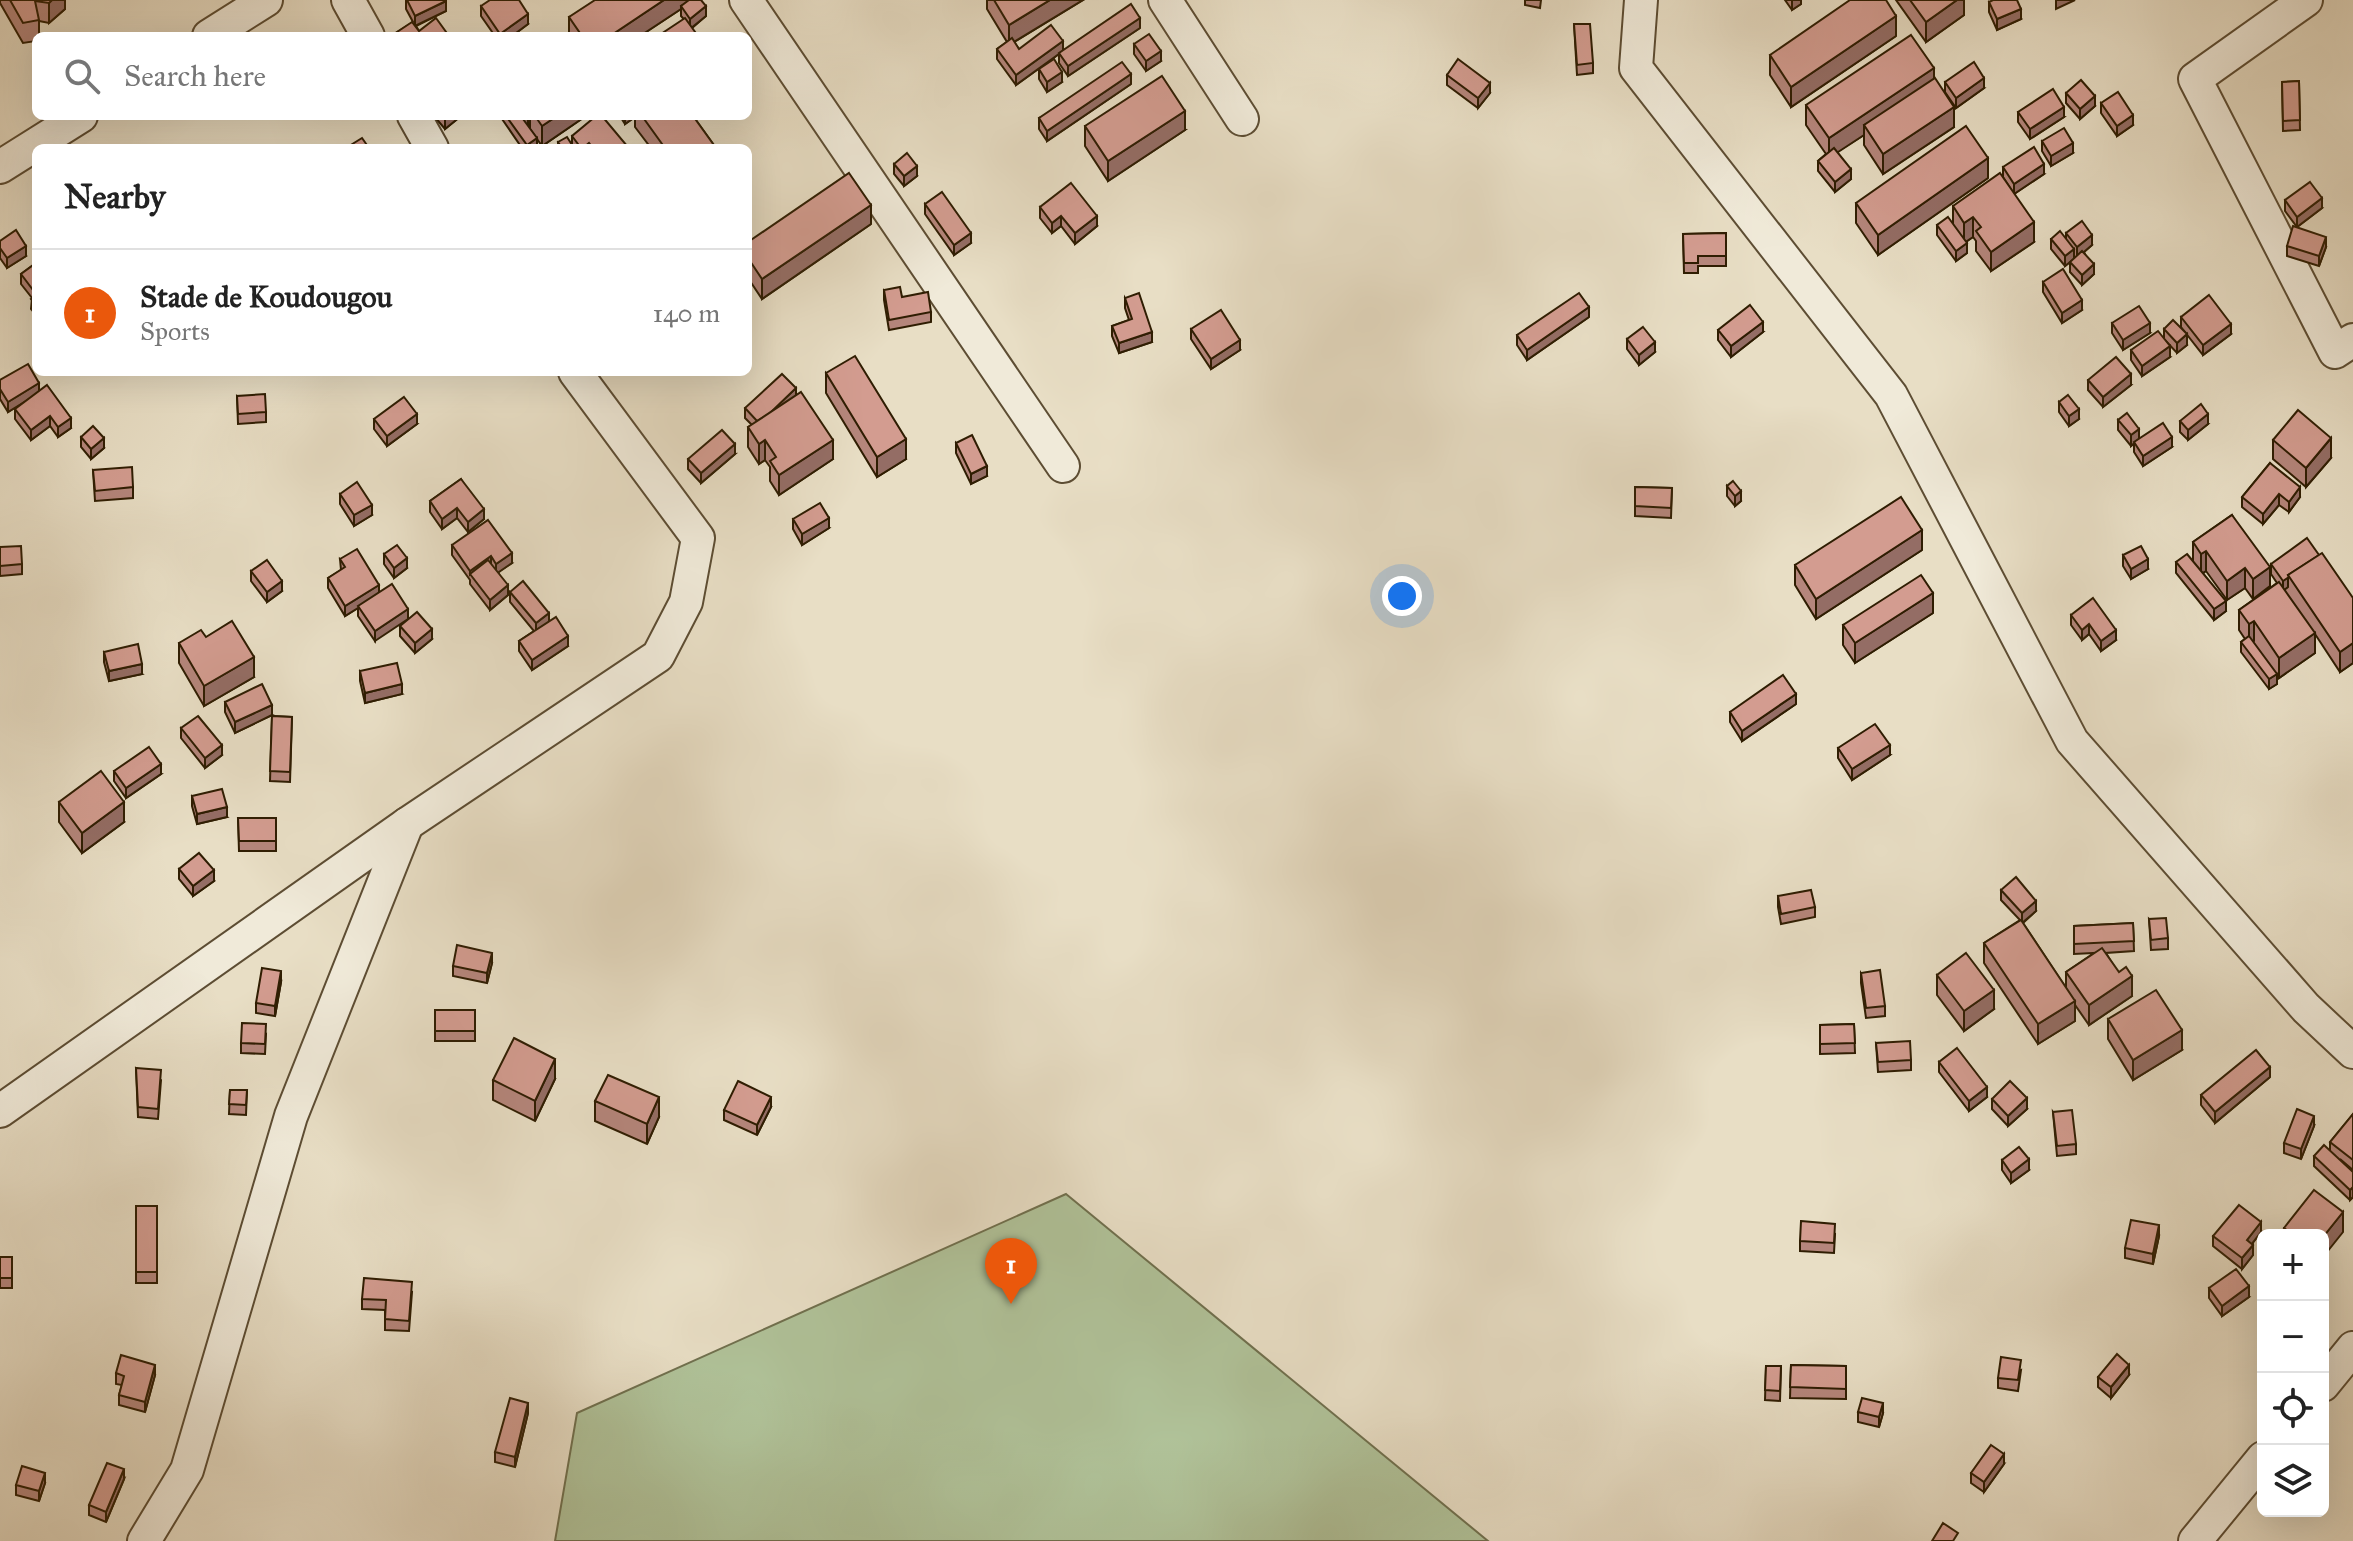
<!DOCTYPE html>
<html lang="en">
<head>
<meta charset="utf-8">
<style>
  :root { --surface:#fff; --page:#f6f6f6; --text:#222; --muted:#767676; --line:#e0e0e0; --accent:#ea580c }
  body { margin:0; font-family:"IM FELL Great Primer",serif; background:var(--page); color:var(--text) }
  .controls { position:absolute; right:24px; bottom:24px; display:grid; overflow:hidden; border-radius:12px; box-shadow:0 8px 32px #0002 }
  .controls button { width:72px; height:72px; display:grid; place-items:center; padding:0; border:0; border-bottom:2px solid var(--line); background:var(--surface); color:var(--text); font:40px sans-serif }
  .you { position:absolute; left:1402px; top:596px; width:28px; height:28px; margin:-20px; border:6px solid #fff; border-radius:50%; background:#1a73e8; box-shadow:0 0 0 12px #1a73e833 }
  .badge { display:grid; place-items:center; width:52px; height:52px; border-radius:50%; background:var(--accent); color:#fff; font-size:26px; font-weight:700 }
  .pin { position:absolute; translate:-50% -66px; filter:drop-shadow(0 2px 4px #0008) }
  .pin::after { content:''; position:absolute; top:42px; width:28px; height:24px; background:inherit; clip-path:polygon(0 0,100% 0,50% 100%) }
  .list { margin:0; padding:0; list-style:none }
  h2 { display:flex; justify-content:space-between; align-items:center; height:104px; margin:0; padding:0 32px; font-size:34px }
  h2 small { font-size:26px; font-weight:400; color:var(--muted) }
  .list li { display:grid; grid-template-columns:52px 1fr auto; gap:24px; align-items:center; box-sizing:border-box; height:128px; padding:0 32px; border-top:2px solid var(--line) }
  .list b { display:block; font-size:30px; white-space:nowrap }
  .list p { margin:0; font-size:26px; white-space:nowrap; color:var(--muted) }
  .list em { font-size:26px; font-style:normal; color:var(--muted) }
  .icon { flex:none; width:44px; height:44px; fill:none; stroke:currentColor; stroke-width:2; stroke-linecap:round; stroke-linejoin:round }
  .map { position:relative; flex:none; width:2353px; height:1541px; overflow:hidden }
  .search { position:absolute; background:var(--surface); box-shadow:0 8px 32px #0002; left:32px; top:32px; width:720px; height:88px; display:flex; align-items:center; gap:20px; box-sizing:border-box; padding:0 28px; border-radius:12px; color:var(--muted); font-size:30px }
  .panel { position:absolute; background:var(--surface); box-shadow:0 8px 32px #0002; left:32px; top:144px; width:720px; height:232px; border-radius:12px }
  .map>svg:first-child { display:block }
  .green { fill:#b0c299; stroke:#70704e; stroke-width:2 }
  .lines { fill:none; stroke-linecap:round; stroke-linejoin:round }
  .minor-casing { stroke:#5d4d33; stroke-width:36 }
  .minor { stroke:#f0ead9; stroke-width:32 }
  .wall { fill:#b5867c; stroke:#2f1d02; stroke-width:2 }
  .shaded-wall { fill:#946d65; stroke:#2f1d02; stroke-width:2 }
  .building { fill:#d39c90; stroke:#2f1d02; stroke-width:2 }
</style>
</head>
<body>
<div class="map">
<svg width="2353" height="1541" viewBox="0 0 2353 1541">
  <rect width="100%" height="100%" fill="#e8dec5"/>
  <filter id="stains"><feTurbulence type="fractalNoise" baseFrequency=".0025" numOctaves="4"/><feColorMatrix values="0 0 0 0 .2 0 0 0 0 .09 0 0 0 0 .02 0 0 0 .5 -.17"/></filter>
  <radialGradient id="worn" r=".72"><stop offset=".6" stop-color="#630" stop-opacity="0"/><stop offset="1" stop-color="#630" stop-opacity=".3"/></radialGradient>
  <polygon class="green" points="1066,1194 1488,1541 555,1541 577,1413"/>
  <g class="lines">
    <defs>
      <g id="minor">
        <polyline points="348,0 368,36"/>
        <polyline points="746,0 1063,466"/>
        <polyline points="1165,0 1242,119"/>
        <polyline points="1641,0 1636,68 1891,395 2072,741 2306,1008 2353,1052"/>
        <polyline points="2306,0 2195,79 2335,352 2353,340"/>
        <polyline points="209,36 266,0"/>
        <polyline points="414,116 432,148"/>
        <polyline points="0,167 81,116"/>
        <polyline points="0,1111 407,824 658,656 686,602 698,538 575,372"/>
        <polyline points="2323,1385 2353,1348"/>
        <polyline points="144,1541 187,1470 291,1116 407,824"/>
        <polyline points="2195,1541 2263,1458"/>
      </g>
    </defs>
    <use href="#minor" class="minor-casing"/>
    <use href="#minor" class="minor"/>
  </g>
  <g class="wall">
    <polygon points="0,0 65,0 65,9 49,23 39,21 39,36 36,36 36,41 23,43 0,3"/>
    <polygon points="406,0 446,0 446,11 416,26 419,31 449,36 394,36 394,34 413,22 406,9"/>
    <polygon points="701,0 706,16 692,28 681,16 681,9 640,36 569,36 569,17"/>
    <polygon points="987,0 1083,0 1014,42 1019,49 1063,50 1140,28 1068,76 1059,63 1059,54 1016,85 997,59 997,49 1007,42 987,9"/>
    <polygon points="1525,0 1541,0 1540,8 1525,5"/>
    <polygon points="1785,0 1801,0 1801,4 1792,10"/>
    <polygon points="1896,0 1964,0 1964,15 1926,42"/>
    <polygon points="1989,2 2021,19 1997,30 1989,12"/>
    <polygon points="481,6 528,24 512,36 495,36 481,16"/>
    <polygon points="1574,24 1593,63 1593,73 1577,75"/>
    <polygon points="1896,36 1791,107 1770,75 1770,55"/>
    <polygon points="1134,44 1161,61 1146,71 1134,54"/>
    <polygon points="1039,69 1062,82 1047,92 1039,79"/>
    <polygon points="1447,75 1490,93 1478,108 1447,85"/>
    <polygon points="1934,79 1954,127 1883,174 1864,145 1864,135 1837,152 1851,179 1835,192 1818,171 1818,161 1826,154 1806,125 1806,105"/>
    <polygon points="2299,81 2300,130 2283,131 2282,82"/>
    <polygon points="1945,82 1984,88 1956,108 1945,92"/>
    <polygon points="1131,84 1047,141 1039,129 1039,118"/>
    <polygon points="2066,93 2095,106 2080,119 2066,103"/>
    <polygon points="2101,103 2133,125 2117,136 2101,113"/>
    <polygon points="2018,112 2064,117 2030,139 2018,122"/>
    <polygon points="434,116 461,116 445,129"/>
    <polygon points="500,116 528,116 527,126 537,148 522,148"/>
    <polygon points="530,116 583,116 583,118 542,146 530,129"/>
    <polygon points="620,116 693,116 716,148 651,148 635,127 635,117 625,124"/>
    <polygon points="1085,126 1185,130 1108,181 1085,146"/>
    <polygon points="572,136 628,148 558,148 558,142 572,144"/>
    <polygon points="2042,141 2073,153 2051,166 2042,151"/>
    <polygon points="894,164 917,176 904,186 894,174"/>
    <polygon points="2003,167 2044,174 2014,194 2003,177"/>
    <polygon points="1988,178 1878,255 1856,223 1856,203"/>
    <polygon points="2285,200 2322,208 2297,227 2285,211"/>
    <polygon points="925,204 971,243 954,255 925,214"/>
    <polygon points="1953,206 2034,242 1991,271 1976,251 1976,241 1973,237 1966,242 1967,253 1956,261 1937,235 1937,225 1953,223"/>
    <polygon points="1040,207 1097,226 1075,244 1061,226 1052,233 1040,218"/>
    <polygon points="871,224 762,299 748,278 748,242"/>
    <polygon points="1726,233 1726,266 1698,266 1698,273 1684,273 1683,234"/>
    <polygon points="2066,233 2092,245 2084,252 2094,274 2082,285 2070,272 2070,262 2065,266 2051,249 2051,239 2066,239"/>
    <polygon points="0,241 26,256 7,268 0,258"/>
    <polygon points="2287,246 2326,247 2319,266 2287,256"/>
    <polygon points="36,263 36,315 31,309 32,298 21,284 21,274"/>
    <polygon points="2043,282 2082,310 2062,323 2043,292"/>
    <polygon points="884,290 902,297 931,312 931,322 889,330 884,300"/>
    <polygon points="1125,298 1152,342 1119,353 1112,336 1112,326 1129,320 1125,308"/>
    <polygon points="1589,317 1527,360 1517,345 1517,335"/>
    <polygon points="2181,317 2231,334 2203,355 2181,327"/>
    <polygon points="2112,323 2150,333 2123,350 2112,333"/>
    <polygon points="1191,329 1240,350 1211,369 1191,339"/>
    <polygon points="2164,329 2187,345 2177,353 2164,339"/>
    <polygon points="1718,330 1763,332 1731,357 1718,340"/>
    <polygon points="1627,339 1655,352 1639,365 1627,349"/>
    <polygon points="2131,350 2170,357 2142,376 2131,360"/>
    <polygon points="826,373 906,459 877,477 826,393"/>
    <polygon points="0,380 39,391 71,428 58,437 50,426 31,440 15,419 15,409 24,402 8,412 0,399"/>
    <polygon points="2088,380 2131,385 2103,407 2088,390"/>
    <polygon points="237,396 266,412 266,422 238,424"/>
    <polygon points="796,396 833,459 779,495 770,481 770,467 765,460 759,464 748,447 748,427 752,425 745,418 745,408"/>
    <polygon points="2059,402 2079,419 2069,426 2059,412"/>
    <polygon points="374,419 417,424 387,446 374,429"/>
    <polygon points="2118,420 2139,438 2172,447 2143,466 2134,452 2134,443 2131,446 2118,430"/>
    <polygon points="2180,421 2208,424 2188,440 2180,432"/>
    <polygon points="81,437 104,448 91,459 81,447"/>
    <polygon points="2273,440 2331,458 2306,487 2273,459"/>
    <polygon points="956,443 987,476 971,484 956,453"/>
    <polygon points="735,454 701,483 688,469 688,459"/>
    <polygon points="2270,463 2300,497 2289,512 2279,505 2263,524 2242,507 2242,497"/>
    <polygon points="93,470 133,487 133,498 95,501"/>
    <polygon points="461,479 484,519 468,532 457,518 442,529 430,512 430,501"/>
    <polygon points="1727,486 1741,501 1735,506 1727,496"/>
    <polygon points="1635,487 1672,488 1671,518 1635,516"/>
    <polygon points="340,494 372,515 354,526 340,504"/>
    <polygon points="2232,515 2270,586 2253,599 2245,588 2227,600 2206,571 2203,573 2226,611 2214,620 2176,573 2176,562 2193,561 2193,542"/>
    <polygon points="793,519 829,528 802,545 793,529"/>
    <polygon points="452,545 512,563 498,572 508,595 490,610 470,584 470,580 452,555"/>
    <polygon points="0,547 22,564 22,574 0,576"/>
    <polygon points="1922,550 1816,619 1795,585 1795,565"/>
    <polygon points="384,554 407,568 394,578 384,564"/>
    <polygon points="2123,555 2148,569 2131,579 2123,566"/>
    <polygon points="340,559 379,592 375,641 358,616 358,608 345,616 328,588 328,578 341,570"/>
    <polygon points="2271,564 2353,598 2353,663 2340,672 2315,634 2315,653 2279,678 2277,675 2277,684 2269,689 2241,652 2241,642 2245,639 2239,630 2239,610 2277,583 2271,574"/>
    <polygon points="251,571 282,591 267,602 251,581"/>
    <polygon points="510,592 568,646 532,670 519,651 519,641 534,631 510,602"/>
    <polygon points="1933,613 1855,663 1843,645 1843,625"/>
    <polygon points="2071,615 2116,640 2101,651 2089,634 2082,640 2071,625"/>
    <polygon points="400,626 432,639 415,653 400,636"/>
    <polygon points="206,637 254,677 204,706 179,663 179,643"/>
    <polygon points="104,652 142,674 109,681 104,662"/>
    <polygon points="360,671 402,694 365,703 360,681"/>
    <polygon points="225,702 272,715 235,733 225,712"/>
    <polygon points="1796,704 1742,741 1730,722 1730,712"/>
    <polygon points="272,716 292,717 290,782 270,781"/>
    <polygon points="181,728 222,755 205,768 181,738"/>
    <polygon points="1838,748 1890,755 1852,780 1838,758"/>
    <polygon points="114,771 161,774 126,798 114,781"/>
    <polygon points="192,796 227,817 197,824 192,806"/>
    <polygon points="59,802 124,822 82,853 59,822"/>
    <polygon points="238,818 276,818 276,851 239,851"/>
    <polygon points="179,869 214,881 193,896 179,879"/>
    <polygon points="2001,890 2036,911 2023,923 2066,988 2066,972 2094,953 2074,954 2074,926 2133,923 2134,951 2106,953 2132,996 2089,1025 2075,1005 2075,1021 2038,1044 1984,963 1984,943 2020,920 2001,900"/>
    <polygon points="1778,896 1815,907 1815,917 1781,924 1778,907"/>
    <polygon points="2149,919 2168,938 2168,949 2151,950"/>
    <polygon points="492,963 487,983 453,976 453,966"/>
    <polygon points="1861,973 1885,1006 1885,1016 1866,1018 1861,983"/>
    <polygon points="1937,975 1994,1009 1964,1031 1937,995"/>
    <polygon points="281,982 275,1016 256,1013 256,1003"/>
    <rect x="435" y="1010" width="40" height="31"/>
    <polygon points="2108,1019 2182,1050 2133,1080 2108,1039"/>
    <polygon points="1854,1024 1855,1053 1820,1054 1820,1025"/>
    <polygon points="266,1034 265,1054 241,1053 241,1043"/>
    <polygon points="1876,1043 1911,1060 1911,1070 1878,1072"/>
    <polygon points="1939,1062 1987,1097 1969,1111 1939,1072"/>
    <polygon points="136,1068 161,1080 158,1119 138,1117"/>
    <polygon points="2270,1077 2215,1123 2201,1105 2201,1095"/>
    <polygon points="555,1079 535,1121 493,1100 493,1080"/>
    <polygon points="230,1090 247,1090 246,1115 229,1114"/>
    <polygon points="1992,1099 2027,1109 2008,1126 1992,1109"/>
    <polygon points="595,1101 659,1117 647,1144 595,1121"/>
    <polygon points="771,1107 757,1135 724,1120 724,1110"/>
    <polygon points="2053,1112 2076,1144 2076,1154 2057,1156"/>
    <polygon points="2353,1114 2353,1170 2340,1159 2353,1172 2353,1197 2350,1200 2314,1166 2314,1156 2330,1151 2330,1142"/>
    <polygon points="2314,1126 2301,1159 2284,1153 2284,1143"/>
    <polygon points="2002,1160 2029,1170 2011,1183 2002,1170"/>
    <rect x="136" y="1206" width="21" height="77"/>
    <polygon points="2284,1228 2343,1232 2323,1235 2284,1235"/>
    <polygon points="2261,1232 2252,1244 2253,1255 2242,1269 2213,1246 2213,1236"/>
    <polygon points="1835,1234 1834,1253 1800,1251 1800,1241"/>
    <polygon points="2159,1236 2153,1264 2125,1258 2125,1248"/>
    <rect x="0" y="1257" width="12" height="31"/>
    <polygon points="2209,1288 2249,1297 2222,1316 2209,1298"/>
    <polygon points="412,1292 409,1331 385,1330 385,1310 362,1309 362,1299"/>
    <polygon points="1791,1365 1846,1366 1846,1399 1790,1398"/>
    <polygon points="1766,1366 1781,1366 1780,1401 1765,1400"/>
    <polygon points="2021,1370 2018,1391 1998,1388 1998,1378"/>
    <polygon points="116,1373 155,1375 145,1412 119,1405 119,1395 122,1385 116,1384"/>
    <polygon points="2129,1375 2111,1398 2098,1387 2098,1377"/>
    <polygon points="1858,1412 1883,1413 1879,1427 1858,1422"/>
    <polygon points="528,1413 515,1467 495,1462 495,1452"/>
    <polygon points="2004,1464 1984,1492 1971,1483 1971,1473"/>
    <polygon points="124,1479 106,1522 89,1515 89,1505"/>
    <polygon points="45,1483 39,1501 16,1495 16,1485"/>
  </g>
  <g class="shaded-wall">
    <polygon points="52,0 65,0 65,9 49,23 49,3"/>
    <polygon points="664,0 694,0 681,6 681,9 640,36 610,36"/>
    <polygon points="1050,0 1083,0 1009,45 1009,25"/>
    <polygon points="1792,0 1801,0 1801,4 1792,10"/>
    <polygon points="1957,0 1964,0 1964,15 1926,42 1926,22"/>
    <polygon points="2056,0 2075,0 2056,9"/>
    <polygon points="446,1 446,11 415,26 415,16"/>
    <polygon points="706,6 706,16 690,29 690,19"/>
    <polygon points="2021,9 2021,19 1997,30 1997,19"/>
    <polygon points="528,14 528,24 512,36 500,36 500,34"/>
    <polygon points="1896,16 1896,36 1791,107 1791,87"/>
    <polygon points="1140,18 1140,28 1068,76 1068,66"/>
    <polygon points="1063,41 1063,51 1016,85 1016,75"/>
    <polygon points="1161,51 1161,61 1146,71 1146,61"/>
    <polygon points="1934,68 1934,88 1864,125 1864,135 1829,158 1829,138"/>
    <polygon points="1062,72 1062,82 1047,92 1047,82"/>
    <polygon points="1131,74 1131,84 1047,141 1047,131"/>
    <polygon points="1984,78 1984,88 1956,108 1956,98"/>
    <polygon points="1490,83 1490,93 1478,108 1478,98"/>
    <polygon points="2095,96 2095,106 2080,119 2080,109"/>
    <polygon points="1954,107 1954,127 1883,174 1883,154"/>
    <polygon points="2064,107 2064,117 2030,139 2030,129"/>
    <polygon points="1185,111 1185,130 1108,181 1108,161"/>
    <polygon points="2133,115 2133,125 2117,136 2117,126"/>
    <polygon points="449,116 461,116 445,129 445,119"/>
    <polygon points="527,116 528,116 528,125 523,129 523,119"/>
    <polygon points="557,116 583,116 583,118 542,146 542,126"/>
    <polygon points="625,116 635,116 635,117 625,124"/>
    <polygon points="537,138 537,148 527,148 527,145"/>
    <polygon points="2073,143 2073,153 2051,166 2051,156"/>
    <polygon points="1988,158 1988,178 1878,255 1878,235"/>
    <polygon points="2044,164 2044,174 2014,194 2014,184"/>
    <polygon points="917,166 917,176 904,186 904,176"/>
    <polygon points="1851,169 1851,179 1835,192 1835,182"/>
    <polygon points="2322,198 2322,208 2297,227 2297,217"/>
    <polygon points="871,205 871,224 762,299 762,279"/>
    <polygon points="1061,216 1061,226 1052,233 1052,223"/>
    <polygon points="1097,216 1097,226 1075,244 1075,233"/>
    <polygon points="1973,217 1973,237 1964,243 1964,223"/>
    <polygon points="2034,222 2034,242 1991,271 1991,252"/>
    <polygon points="971,233 971,243 954,255 954,245"/>
    <polygon points="2092,235 2092,245 2077,258 2077,247"/>
    <polygon points="2326,237 2326,247 2319,266 2319,256"/>
    <polygon points="1967,243 1967,253 1956,261 1956,251"/>
    <polygon points="26,246 26,256 7,268 7,258"/>
    <polygon points="2074,249 2074,259 2065,266 2065,256"/>
    <polygon points="2094,264 2094,274 2082,285 2082,275"/>
    <polygon points="2082,300 2082,310 2062,323 2062,313"/>
    <polygon points="1589,307 1589,317 1527,360 1527,350"/>
    <polygon points="1763,322 1763,332 1731,357 1731,346"/>
    <polygon points="2150,323 2150,333 2123,350 2123,340"/>
    <polygon points="2231,324 2231,334 2203,355 2203,345"/>
    <polygon points="1152,332 1152,342 1119,353 1119,343"/>
    <polygon points="2187,334 2187,345 2177,353 2177,343"/>
    <polygon points="1240,340 1240,350 1211,369 1211,359"/>
    <polygon points="1655,342 1655,352 1639,365 1639,355"/>
    <polygon points="2170,346 2170,357 2142,376 2142,366"/>
    <polygon points="2131,374 2131,385 2103,407 2103,397"/>
    <polygon points="39,383 39,393 8,412 8,402"/>
    <polygon points="796,388 796,398 759,423"/>
    <polygon points="2079,409 2079,419 2069,426 2069,416"/>
    <polygon points="417,414 417,424 387,446 387,436"/>
    <polygon points="2208,414 2208,424 2188,440 2188,430"/>
    <polygon points="50,416 50,426 31,440 31,430"/>
    <polygon points="71,418 71,428 58,437 58,427"/>
    <polygon points="2139,429 2139,439 2131,446 2131,435"/>
    <polygon points="2172,437 2172,447 2143,466 2143,456"/>
    <polygon points="104,438 104,448 91,459 91,449"/>
    <polygon points="2331,438 2331,458 2306,487 2306,468"/>
    <polygon points="906,439 906,459 877,477 877,457"/>
    <polygon points="765,440 765,460 759,464 759,444"/>
    <polygon points="833,440 833,459 779,495 779,475"/>
    <polygon points="735,444 735,454 701,483 701,473"/>
    <polygon points="987,466 987,476 971,484 971,474"/>
    <polygon points="2300,487 2300,497 2289,512 2289,502"/>
    <polygon points="1741,491 1741,501 1735,506 1735,496"/>
    <polygon points="2279,494 2279,505 2263,524 2263,514"/>
    <polygon points="372,505 372,515 354,526 354,515"/>
    <polygon points="457,508 457,518 442,529 442,519"/>
    <polygon points="484,509 484,519 468,532 468,522"/>
    <polygon points="829,518 829,528 802,545 802,534"/>
    <polygon points="1922,530 1922,550 1816,619 1816,599"/>
    <polygon points="2206,551 2206,571 2201,574 2201,554"/>
    <polygon points="512,553 512,563 496,574 496,564"/>
    <polygon points="491,556 491,566 470,575 470,571"/>
    <polygon points="407,558 407,568 394,578 394,568"/>
    <polygon points="2148,559 2148,569 2131,579 2131,569"/>
    <polygon points="2270,567 2270,586 2253,599 2253,579"/>
    <polygon points="2245,568 2245,588 2227,600 2227,581"/>
    <polygon points="2288,577 2288,587 2283,591 2283,581"/>
    <polygon points="282,581 282,591 267,602 267,592"/>
    <polygon points="379,585 379,595 345,616 345,606"/>
    <polygon points="508,585 508,595 490,610 490,600"/>
    <polygon points="1933,593 1933,613 1855,663 1855,643"/>
    <polygon points="2226,601 2226,611 2214,620 2214,609"/>
    <polygon points="408,609 408,619 375,641 375,631"/>
    <polygon points="549,613 549,623 536,634 536,623"/>
    <polygon points="2254,621 2254,641 2249,644 2249,624"/>
    <polygon points="2089,624 2089,634 2082,640 2082,630"/>
    <polygon points="432,629 432,639 415,653 415,643"/>
    <polygon points="2116,630 2116,640 2101,651 2101,641"/>
    <polygon points="2315,633 2315,653 2279,678 2279,658"/>
    <polygon points="568,636 568,646 532,670 532,660"/>
    <polygon points="2353,643 2353,663 2340,672 2340,652"/>
    <polygon points="254,657 254,677 204,706 204,686"/>
    <polygon points="142,664 142,674 109,681 109,671"/>
    <polygon points="2277,674 2277,684 2269,689 2269,679"/>
    <polygon points="402,684 402,694 365,703 365,693"/>
    <polygon points="1796,694 1796,704 1742,741 1742,731"/>
    <polygon points="272,705 272,715 235,733 235,722"/>
    <polygon points="222,745 222,755 205,768 205,758"/>
    <polygon points="1890,745 1890,755 1852,780 1852,769"/>
    <polygon points="161,764 161,774 126,798 126,788"/>
    <polygon points="124,802 124,822 82,853 82,833"/>
    <polygon points="227,807 227,817 197,824 197,814"/>
    <polygon points="214,870 214,881 193,896 193,886"/>
    <polygon points="2036,901 2036,911 2022,923 2022,913"/>
    <polygon points="492,953 492,963 487,983 487,973"/>
    <polygon points="281,971 281,982 275,1016 275,1006"/>
    <polygon points="2132,976 2132,996 2089,1025 2089,1005"/>
    <polygon points="1994,990 1994,1009 1964,1031 1964,1011"/>
    <polygon points="2075,1001 2075,1021 2038,1044 2038,1024"/>
    <polygon points="2182,1030 2182,1050 2133,1080 2133,1060"/>
    <polygon points="555,1059 555,1079 535,1121 535,1101"/>
    <polygon points="2270,1067 2270,1077 2215,1123 2215,1112"/>
    <polygon points="1987,1087 1987,1097 1969,1111 1969,1101"/>
    <polygon points="659,1097 659,1117 647,1144 647,1124"/>
    <polygon points="771,1097 771,1107 757,1135 757,1125"/>
    <polygon points="2027,1098 2027,1109 2008,1126 2008,1116"/>
    <polygon points="2314,1116 2314,1126 2301,1159 2301,1149"/>
    <polygon points="2029,1159 2029,1170 2011,1183 2011,1173"/>
    <polygon points="2353,1187 2353,1197 2350,1200 2350,1190"/>
    <polygon points="2343,1212 2343,1232 2323,1257 2323,1237"/>
    <polygon points="2261,1222 2261,1232 2247,1250 2247,1240"/>
    <polygon points="2159,1225 2159,1236 2153,1264 2153,1254"/>
    <polygon points="2253,1245 2253,1255 2242,1269 2242,1258"/>
    <polygon points="2249,1286 2249,1297 2222,1316 2222,1306"/>
    <polygon points="155,1365 155,1375 145,1412 145,1402"/>
    <polygon points="2129,1365 2129,1375 2111,1398 2111,1387"/>
    <polygon points="528,1403 528,1413 515,1467 515,1457"/>
    <polygon points="1883,1403 1883,1413 1879,1427 1879,1417"/>
    <polygon points="2004,1454 2004,1464 1984,1492 1984,1482"/>
    <polygon points="124,1469 124,1479 106,1522 106,1512"/>
    <polygon points="45,1473 45,1483 39,1501 39,1491"/>
  </g>
  <g class="building">
    <polygon points="10,0 52,0 49,3 35,1 39,20 23,23"/>
    <polygon points="407,0 446,0 446,1 415,16"/>
    <polygon points="490,0 519,0 528,14 500,34 481,6"/>
    <polygon points="595,0 664,0 610,36 582,36 569,17"/>
    <polygon points="689,0 701,0 706,6 690,19 681,6"/>
    <polygon points="994,0 1050,0 1009,25"/>
    <polygon points="1850,0 1886,0 1896,16 1791,87 1770,55"/>
    <polygon points="1910,0 1957,0 1926,22"/>
    <polygon points="1993,0 2017,0 2021,9 1997,19 1989,2"/>
    <polygon points="1131,4 1140,18 1068,66 1059,53"/>
    <polygon points="436,18 449,36 395,36 394,34 412,22 419,31"/>
    <polygon points="685,18 698,36 658,36"/>
    <polygon points="1574,24 1590,24 1593,63 1577,65"/>
    <polygon points="1051,25 1063,41 1016,75 997,49 1012,38 1019,49"/>
    <polygon points="1149,34 1161,51 1146,61 1134,44"/>
    <polygon points="1911,35 1934,68 1829,138 1806,105"/>
    <polygon points="1054,59 1062,72 1047,82 1039,69"/>
    <polygon points="1458,59 1490,83 1478,98 1447,75"/>
    <polygon points="1122,62 1131,74 1047,131 1039,118"/>
    <polygon points="1974,62 1984,78 1956,98 1945,82"/>
    <polygon points="1162,76 1185,111 1108,161 1085,126"/>
    <polygon points="1935,78 1954,107 1883,154 1864,125"/>
    <polygon points="2081,80 2095,96 2080,109 2066,93"/>
    <polygon points="2299,81 2300,120 2283,121 2282,82"/>
    <polygon points="2053,89 2064,107 2030,129 2018,112"/>
    <polygon points="2118,92 2133,115 2117,126 2101,103"/>
    <polygon points="506,116 527,116 523,119 537,138 527,145"/>
    <polygon points="535,116 557,116 542,126"/>
    <polygon points="596,116 602,116 628,147 593,148 589,143 583,148 581,148 572,136"/>
    <polygon points="642,116 693,116 716,148 665,148"/>
    <polygon points="1966,126 1988,158 1878,235 1856,203"/>
    <polygon points="2064,128 2073,143 2051,156 2042,141"/>
    <polygon points="567,137 574,148 562,148 558,142"/>
    <polygon points="362,138 369,148 346,148"/>
    <polygon points="2034,147 2044,164 2014,184 2003,167"/>
    <polygon points="1834,148 1851,169 1835,182 1818,161"/>
    <polygon points="907,153 917,166 904,176 894,164"/>
    <polygon points="849,173 871,205 762,279 748,258 748,242"/>
    <polygon points="2000,173 2034,222 1991,252 1976,231 1981,227 1973,217 1964,223 1953,206"/>
    <polygon points="2310,182 2322,198 2297,217 2285,200"/>
    <polygon points="1071,183 1097,216 1075,233 1061,216 1052,223 1040,207"/>
    <polygon points="942,192 971,233 954,245 925,204"/>
    <polygon points="1948,217 1967,243 1956,251 1937,225"/>
    <polygon points="2082,221 2092,235 2077,247 2066,233"/>
    <polygon points="2293,226 2326,237 2319,256 2287,246"/>
    <polygon points="16,230 26,246 7,258 0,248 0,241"/>
    <polygon points="2060,231 2074,249 2065,256 2051,239"/>
    <polygon points="1726,233 1726,256 1698,256 1698,263 1684,263 1683,234"/>
    <polygon points="2082,251 2094,264 2082,275 2070,262"/>
    <polygon points="36,263 36,294 21,274"/>
    <polygon points="2063,269 2082,300 2062,313 2043,282"/>
    <polygon points="900,287 902,297 928,292 931,312 889,320 884,290"/>
    <polygon points="1139,293 1152,332 1119,343 1112,326 1132,319 1125,298"/>
    <polygon points="1579,293 1589,307 1527,350 1517,335"/>
    <polygon points="2209,295 2231,324 2203,345 2181,317"/>
    <polygon points="36,296 36,305 31,299"/>
    <polygon points="1750,305 1763,322 1731,346 1718,330"/>
    <polygon points="2139,306 2150,323 2123,340 2112,323"/>
    <polygon points="1221,310 1240,340 1211,359 1191,329"/>
    <polygon points="2173,320 2187,334 2177,343 2164,329"/>
    <polygon points="1643,327 1655,342 1639,355 1627,339"/>
    <polygon points="2158,331 2170,346 2142,366 2131,350"/>
    <polygon points="855,356 906,439 877,457 826,373"/>
    <polygon points="2116,357 2131,374 2103,397 2088,380"/>
    <polygon points="28,364 39,383 8,402 0,389 0,380"/>
    <polygon points="782,374 796,388 769,414 757,421 745,408"/>
    <polygon points="47,385 71,418 58,427 50,416 31,430 15,409"/>
    <polygon points="801,392 833,440 779,475 770,461 776,457 765,440 759,444 748,427"/>
    <polygon points="265,394 266,412 238,414 237,396"/>
    <polygon points="2068,395 2079,409 2069,416 2059,402"/>
    <polygon points="404,397 417,414 387,436 374,419"/>
    <polygon points="2201,404 2208,414 2188,430 2180,421"/>
    <polygon points="2298,410 2331,438 2306,468 2273,440"/>
    <polygon points="2127,413 2139,429 2131,435 2118,420"/>
    <polygon points="2163,423 2172,437 2143,456 2134,442"/>
    <polygon points="93,426 104,438 91,449 81,437"/>
    <polygon points="722,430 735,444 701,473 688,459"/>
    <polygon points="972,435 987,466 971,474 956,443"/>
    <polygon points="2270,463 2300,487 2289,502 2279,494 2263,514 2242,497"/>
    <polygon points="132,467 133,487 95,491 93,470"/>
    <polygon points="461,479 484,509 468,522 457,508 442,519 430,501"/>
    <polygon points="1733,481 1741,491 1735,496 1727,486"/>
    <polygon points="357,482 372,505 354,515 340,494"/>
    <polygon points="1635,487 1672,488 1671,508 1635,506"/>
    <polygon points="1901,497 1922,530 1816,599 1795,565"/>
    <polygon points="820,503 829,518 802,534 793,519"/>
    <polygon points="2232,515 2270,567 2253,579 2245,568 2227,581 2206,551 2201,554 2193,542"/>
    <polygon points="488,520 512,553 496,564 491,556 470,571 452,545"/>
    <polygon points="2307,538 2319,555 2288,575 2289,577 2283,581 2271,564"/>
    <polygon points="397,545 407,558 394,568 384,554"/>
    <polygon points="21,546 22,564 0,566 0,547"/>
    <polygon points="2141,546 2148,559 2131,569 2123,555"/>
    <polygon points="357,549 379,585 345,606 328,578 345,567 340,559"/>
    <polygon points="2322,553 2353,598 2353,643 2340,652 2288,575"/>
    <polygon points="2187,554 2226,601 2214,609 2176,562"/>
    <polygon points="267,560 282,581 267,592 251,571"/>
    <polygon points="488,560 508,585 490,600 470,574"/>
    <polygon points="1921,575 1933,593 1855,643 1843,625"/>
    <polygon points="523,581 549,613 536,623 510,592"/>
    <polygon points="2279,582 2315,633 2279,658 2254,621 2249,624 2239,610"/>
    <polygon points="392,584 408,609 375,631 358,606"/>
    <polygon points="2093,598 2116,630 2101,641 2089,624 2082,630 2071,615"/>
    <polygon points="417,612 432,629 415,643 400,626"/>
    <polygon points="556,617 568,636 532,660 519,641"/>
    <polygon points="232,621 254,657 204,686 179,643 201,630 206,637"/>
    <polygon points="2249,636 2277,674 2269,679 2241,642"/>
    <polygon points="138,644 142,664 109,671 104,652"/>
    <polygon points="397,663 402,684 365,693 360,671"/>
    <polygon points="1783,675 1796,694 1742,731 1730,712"/>
    <polygon points="262,684 272,705 235,722 225,702"/>
    <polygon points="198,716 222,745 205,758 181,728"/>
    <polygon points="272,716 292,717 290,772 270,771"/>
    <polygon points="1875,724 1890,745 1852,769 1838,748"/>
    <polygon points="149,747 161,764 126,788 114,771"/>
    <polygon points="101,771 124,802 82,833 59,802"/>
    <polygon points="222,789 227,807 197,814 192,796"/>
    <polygon points="238,818 276,818 276,841 239,841"/>
    <polygon points="199,853 214,870 193,886 179,869"/>
    <polygon points="2016,877 2036,901 2022,913 2001,890"/>
    <polygon points="1811,890 1815,907 1781,914 1778,896"/>
    <polygon points="2166,918 2168,938 2151,940 2149,919"/>
    <polygon points="2021,920 2075,1001 2038,1024 1984,943"/>
    <polygon points="2133,923 2134,941 2074,944 2074,926"/>
    <polygon points="457,945 492,953 487,973 453,966"/>
    <polygon points="2102,948 2119,972 2126,967 2132,976 2089,1005 2066,972"/>
    <polygon points="1966,953 1994,990 1964,1011 1937,975"/>
    <polygon points="262,968 281,971 275,1006 256,1003"/>
    <polygon points="1880,970 1885,1006 1866,1008 1861,973"/>
    <polygon points="2156,990 2182,1030 2133,1060 2108,1019"/>
    <rect x="435" y="1010" width="40" height="21"/>
    <polygon points="242,1023 266,1024 265,1044 241,1043"/>
    <polygon points="1854,1024 1855,1043 1820,1044 1820,1025"/>
    <polygon points="514,1038 555,1059 535,1101 493,1080"/>
    <polygon points="1910,1041 1911,1060 1878,1062 1876,1043"/>
    <polygon points="1957,1048 1987,1087 1969,1101 1939,1062"/>
    <polygon points="2256,1050 2270,1067 2215,1112 2201,1095"/>
    <polygon points="136,1068 161,1070 158,1109 138,1107"/>
    <polygon points="608,1075 659,1097 647,1124 595,1101"/>
    <polygon points="738,1081 771,1097 757,1125 724,1110"/>
    <polygon points="2010,1081 2027,1098 2008,1116 1992,1099"/>
    <polygon points="230,1090 247,1090 246,1105 229,1104"/>
    <polygon points="2297,1109 2314,1116 2301,1149 2284,1143"/>
    <polygon points="2072,1110 2076,1144 2057,1146 2053,1112"/>
    <polygon points="2353,1114 2353,1160 2330,1142"/>
    <polygon points="2324,1145 2353,1172 2353,1187 2350,1190 2314,1156"/>
    <polygon points="2019,1147 2029,1159 2011,1173 2002,1160"/>
    <polygon points="2314,1190 2343,1212 2323,1237 2323,1235 2293,1235 2284,1228"/>
    <polygon points="2239,1205 2261,1222 2247,1240 2253,1245 2242,1258 2213,1236"/>
    <rect x="136" y="1206" width="21" height="66"/>
    <polygon points="2131,1220 2159,1225 2153,1254 2125,1248"/>
    <polygon points="1801,1221 1835,1224 1834,1243 1800,1241"/>
    <rect x="0" y="1257" width="12" height="21"/>
    <polygon points="2236,1269 2249,1286 2222,1306 2209,1288"/>
    <polygon points="364,1278 412,1282 409,1321 385,1319 386,1300 362,1299"/>
    <polygon points="2117,1354 2129,1365 2111,1387 2098,1377"/>
    <polygon points="121,1355 155,1365 145,1402 119,1395 124,1376 116,1373"/>
    <polygon points="2001,1357 2021,1360 2018,1380 1998,1378"/>
    <polygon points="1791,1365 1846,1366 1846,1389 1790,1387"/>
    <polygon points="1766,1366 1781,1366 1780,1391 1765,1390"/>
    <polygon points="510,1398 528,1403 515,1457 495,1452"/>
    <polygon points="1862,1398 1883,1403 1879,1417 1858,1412"/>
    <polygon points="1991,1445 2004,1454 1984,1482 1971,1473"/>
    <polygon points="107,1463 124,1469 106,1512 89,1505"/>
    <polygon points="22,1466 45,1473 39,1491 16,1485"/>
    <polygon points="1943,1523 1958,1533 1953,1541 1932,1541"/>
  </g>
  <rect width="100%" height="100%" filter="url(#stains)"/>
  <rect width="100%" height="100%" fill="url(#worn)"/>
</svg>
<div class="controls">
<button>+</button>
<button>−</button>
<button><svg class="icon" aria-label="locate" viewBox="0 0 24 24"><circle cx="12" cy="12" r="6"/><path d="M12 2v4M12 18v4M2 12h4M18 12h4"/></svg></button>
<button><svg class="icon" aria-label="layers" viewBox="0 0 24 24"><path d="M12 4l9 5-9 5-9-5zM3 14l9 5 9-5"/></svg></button>
</div>
<div class="you"></div>
<div class="pin badge" style="left:1011px;top:1304px">1</div>
<div class="search"><svg class="icon" aria-label="search" viewBox="0 0 24 24"><circle cx="10" cy="10" r="6"/><path d="M15 15l6 6"/></svg>Search here</div>
<section class="panel">
<h2>Nearby<small></small></h2>
<ul class="list">
<li><span class="badge">1</span><div><b>Stade de Koudougou</b><p>Sports</p></div><em>140 m</em></li>
</ul>
</section>
</div>
</body>
</html>
